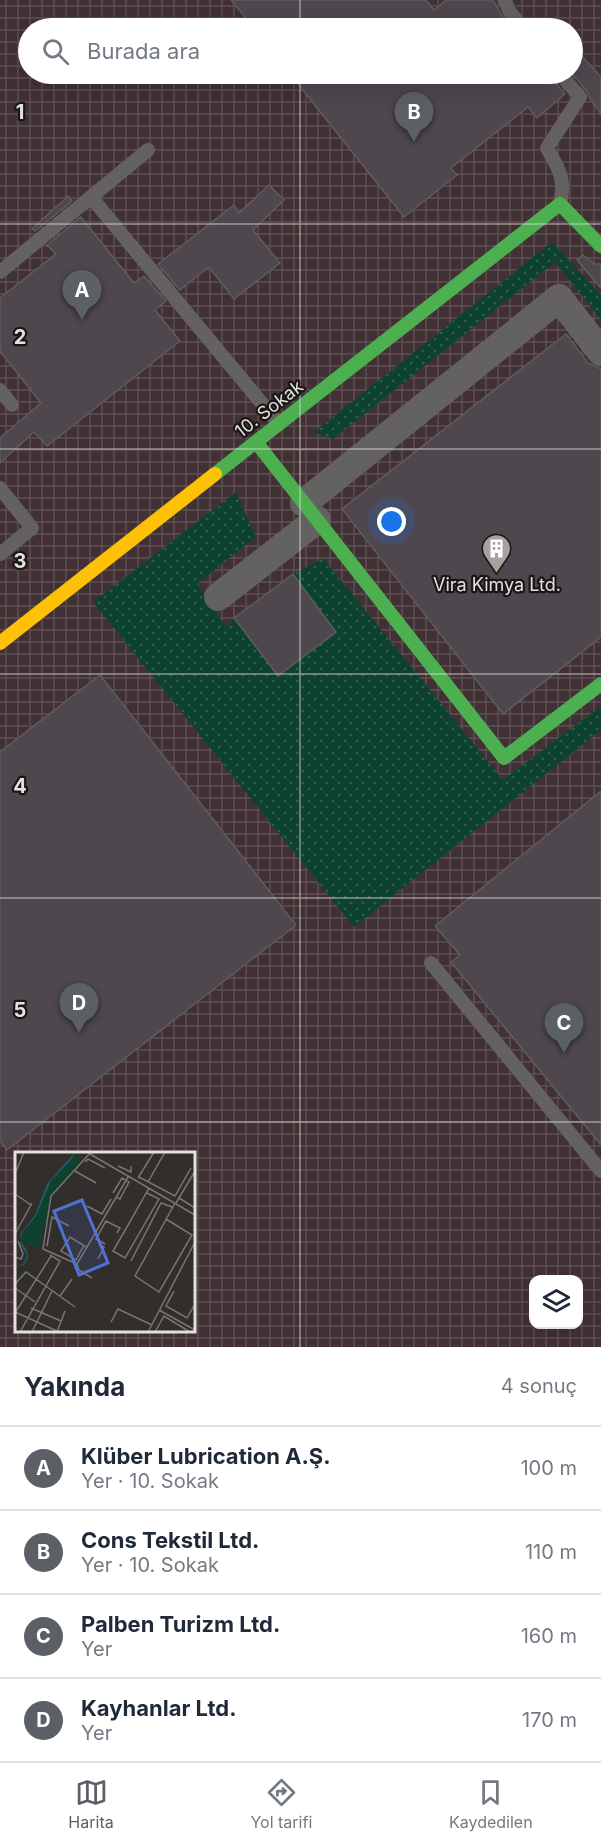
<!DOCTYPE html>
<html lang="tr">
<head>
<meta charset="utf-8">
<style>
  :root { --surface:#fff; --page:#f6f6f7; --text:#1f2937; --muted:#747a83; --line:#e0e1e3; --accent:#5b5f66 }
  body { margin:0; font-family:Inter,sans-serif; background:var(--page); color:var(--text) }
  .controls { position:absolute; right:18px; bottom:18px; display:grid; overflow:hidden; border-radius:12px; box-shadow:0 6px 24px #0002 }
  .controls button { width:54px; height:54px; display:grid; place-items:center; padding:0; border:0; border-bottom:2px solid var(--line); background:var(--surface); color:var(--text); font:30px sans-serif }
  .you { position:absolute; left:392px; top:522px; width:21px; height:21px; margin:-15px; border:4px solid #fff; border-radius:50%; background:#1a73e8; box-shadow:0 0 0 9px #1a73e833 }
  .badge { display:grid; place-items:center; width:39px; height:39px; border-radius:50%; background:var(--accent); color:#fff; font-size:20px; font-weight:700 }
  .pin { position:absolute; translate:-50% -50px; filter:drop-shadow(0 2px 3px #0008) }
  .pin::after { content:''; position:absolute; top:32px; width:21px; height:18px; background:inherit; clip-path:polygon(0 0,100% 0,50% 100%) }
  .list { margin:0; padding:0; list-style:none }
  h2 { display:flex; justify-content:space-between; align-items:center; height:78px; margin:0; padding:0 24px; font-size:26px }
  h2 small { font-size:20px; font-weight:400; color:var(--muted) }
  .list li { display:grid; grid-template-columns:39px 1fr auto; gap:18px; align-items:center; box-sizing:border-box; height:84px; padding:0 24px; border-top:2px solid var(--line) }
  .list b { display:block; font-size:22px; white-space:nowrap }
  .list p { margin:0; font-size:20px; white-space:nowrap; color:var(--muted) }
  .list em { font-size:20px; font-style:normal; color:var(--muted) }
  .icon { flex:none; width:33px; height:33px; fill:none; stroke:currentColor; stroke-width:2; stroke-linecap:round; stroke-linejoin:round }
  .map { position:relative; flex:none; width:601px; height:1347px; overflow:hidden }
  .search { position:absolute; background:var(--surface); box-shadow:0 6px 24px #0002; left:18px; right:18px; top:18px; height:66px; display:flex; align-items:center; gap:15px; box-sizing:border-box; padding:0 21px; border-radius:33px; color:var(--muted); font-size:22px }
  .sheet { height:414px; background:var(--surface) }
  nav { display:flex; justify-content:space-around; align-items:center; box-sizing:border-box; height:84px; border-top:2px solid var(--line); background:var(--surface); font-size:16px; color:var(--muted) }
  nav a { display:grid; justify-items:center; gap:3px }
  nav .on { color:var(--accent) }
  .map>svg:first-child { display:block }
  .industrial { fill:url(#industrial-grid); fill-rule:evenodd }
  .green { fill:url(#green-dots) }
  .building { fill:#4f474e; stroke:#5f5c5c; stroke-width:1.5 }
  .lines { fill:none; stroke-linecap:round; stroke-linejoin:round }
  .lane { stroke:#636261; stroke-width:14 }
  .street { stroke:#636261; stroke-width:28 }
  .fast { stroke:#4caf50; stroke-width:14 }
  .slow { stroke:#ffc107; stroke-width:14 }
  .grid { fill:none; stroke:#e3e0dd; stroke-width:1.5; stroke-opacity:0.55 }
  .labels { text-anchor:middle; stroke-width:4.5; stroke-linejoin:round; paint-order:stroke }
  .street-label { font-size:18px; fill:#e3e0dd; stroke:#191715 }
  .poi-label { font-size:18px; fill:#e3e0dd; stroke:#191715 }
  .inset-road { fill:none; stroke:#787572; stroke-width:1.5 }
  .view { fill:#4e72d9; fill-opacity:0.15; stroke:#4e72d9; stroke-width:3 }
  .inset-edge { fill:none; stroke:#e3e0dd; stroke-width:3 }
  .grid-label { font-size:20px; text-anchor:middle; font-weight:bold; fill:#e3e0dd; stroke:#191715; stroke-width:4.5; stroke-linejoin:round; paint-order:stroke }
</style>
</head>
<body>
<div class="map">
<svg width="601" height="1347" viewBox="0 0 601 1347">
  <defs>
    <pattern id="industrial-grid" width="8" height="8" patternUnits="userSpaceOnUse" patternTransform="scale(1.5)"><rect width="8" height="8" fill="#423134"/><path d="M0 4h8M4 0v8" fill="none" stroke="#5d4f51"/></pattern>
    <pattern id="green-dots" width="8" height="8" patternUnits="userSpaceOnUse" patternTransform="scale(1.5)"><rect width="8" height="8" fill="#0e4230"/><path d="M2 2h.1M6 6h.1" fill="none" stroke="#315d4e" stroke-width="1.8" stroke-linecap="round"/></pattern>
  </defs>
  <rect width="100%" height="100%" fill="#312e2b"/>
  <path class="industrial" d="M 0,0 L 601,0 L 601,1347 L 0,1347 ZM 28,28 L 572,28 L 572,74 L 28,74 ZM 16,1154 L 194,1154 L 194,1330 L 16,1330 ZM 534,1280 L 578,1280 L 578,1324 L 534,1324 Z"/>
  <g class="green">
    <polygon points="552,242 601,295 601,320 555,262 333,439 314,432"/>
    <polygon points="236,492 256,537 197,584 226,627 234,618 278,676 336,632 293,574 323,558 503,780 601,706 601,730 354,927 93,602"/>
  </g>
  <g class="building">
    <polygon points="231,0 426,0 434,10 446,0 493,0 502,16 512,28 254,28"/>
    <polygon points="573,46 601,77 601,114 589,97 587,91 573,75"/>
    <polygon points="290,74 551,74 553,80 565,94 537,118 528,107 451,168 457,175 404,217"/>
    <polygon points="269,185 284,200 253,230 280,263 234,299 209,267 180,290 158,264 234,205 239,213"/>
    <polygon points="68,196 72,201 35,231 32,229"/>
    <polygon points="81,217 134,283 144,276 166,301 155,310 180,341 47,446 34,432 0,463 0,438 41,403 0,351 0,298 56,254 47,245"/>
    <polygon points="583,255 595,264 601,264 601,288 577,260"/>
    <polygon points="566,334 588,363 601,369 601,637 503,714 342,509"/>
    <polygon points="293,574 336,632 278,676 234,618"/>
    <polygon points="100,675 296,925 7,1150 0,1141 0,752"/>
    <polygon points="601,791 601,1145 451,962 460,955 435,926"/>
  </g>
  <g class="lines">
    <g class="lane">
      <polyline points="505,0 509,11 523,28"/>
      <polyline points="91,197 279,424"/>
      <path d="M 560,204 C 566,179 559,169 547,148 L 580,97 L 560,74"/>
      <polyline points="0,272 148,150"/>
      <polyline points="0,390 12,405"/>
      <polyline points="0,488 32,528 0,554"/>
      <polyline points="431,963 601,1171"/>
    </g>
    <g class="street">
      <polyline points="304,503 559,298 601,352"/>
      <polyline points="218,597 317,520"/>
    </g>
    <g class="fast">
      <polyline points="256,442 504,758 601,684"/>
      <polyline points="215,474 560,204 601,246"/>
    </g>
    <polyline class="slow" points="0,643 215,474"/>
  </g>
  <path class="grid" d="M 300,0 L 300,28M 300,74 L 300,1347M 0,224 L 601,224M 0,449 L 601,449M 0,674 L 601,674M 0,898 L 601,898M 0,1122 L 601,1122"/>
  <defs>
    <symbol id="building-pin" viewBox="-11 -11 22 30"><path d="M0 17L-7.5 6A9.5 9.5 0 1 1 7.5 6Z" fill="#a5a29f" stroke="#191715"/><path d="M-4-6H4V6H1V3H-1V6H-4ZM-2.5-4.3h1.7v1.8h-1.7ZM.8-4.3h1.7v1.8H.8ZM-2.5-1h1.7V.8h-1.7ZM.8-1h1.7V.8H.8Z" fill="#fff"/></symbol>
  </defs>
  <g fill-rule="evenodd">
    <use href="#building-pin" x="480" y="532" width="33" height="45"/>
  </g>
  <g class="labels">
    <g class="street-label">
      <text transform="translate(269 409) rotate(-38)" y="6">10. Sokak</text>
    </g>
    <g class="poi-label">
      <text x="497" y="591">Vira Kimya Ltd.</text>
    </g>
  </g>
  <g transform="translate(15 1152)">
    <rect width="180" height="180" fill="#312e2b"/>
    <path d="M 60,0 L 65,0 L 60,8 L 65,10 L 37,42 L 24,96 L 5,89 L 36,29 Z" fill="#0e4230"/>
    <path d="M 60,0 L 56,8 L 36,29 L 21,64 L 8,80 L 5,89 L 12,98 L 13,105 L 9,113 L 0,115 L 8,112 L 12,103 L 5,92 L 6,81 L 20,63 L 32,32 Z" fill="#225968"/>
    <path class="inset-road" d="M 75,2 L 180,63M 70,10 L 73,7 L 90,16M 103,14 L 116,20 L 116,14M 60,19 L 81,31M 0,22 L 9,0M 124,25 L 160,44 L 176,16M 123,26 L 139,0M 133,30 L 150,0M 98,41 L 107,26 L 114,30 L 105,47 L 101,45M 132,41 L 144,47 L 110,106 L 98,99 L 112,75 L 134,36M 0,42 L 16,53M 164,46 L 180,56M 161,51 L 180,19M 72,54 L 87,62 L 96,47M 151,67 L 177,83 L 144,140 L 120,124 L 160,51M 0,82 L 17,51M 90,92 L 81,87 L 91,69 L 105,76 L 102,81M 69,93 L 61,108 L 46,99 L 55,85 L 71,95 L 72,95M 32,94 L 37,65 L 54,74M 0,105 L 6,107 L 8,102 L 3,89M 83,107 L 89,95 L 84,93M 116,109 L 146,51 L 157,55M 62,112 L 28,97 L 36,44 L 76,0M 62,112 L 113,25M 62,112 L 64,118 L 77,126M 0,132 L 11,120 L 60,155M 0,136 L 20,150M 159,139 L 151,154 L 172,166 L 180,152M 45,144 L 57,127M 16,156 L 46,169M 144,158 L 180,178M 0,160 L 44,180M 0,161 L 36,104M 96,170 L 103,157 L 137,173M 5,180 L 45,109 L 35,103M 17,180 L 37,139M 42,180 L 50,159M 133,180 L 180,90M 140,180 L 149,164 L 175,180"/>
    <path class="view" d="M 67,48 L 93,111 L 64,123 L 39,59 Z"/>
    <rect width="180" height="180" class="inset-edge"/>
  </g>
  <g class="grid-label">
    <text x="20" y="119">1</text>
    <text x="20" y="344">2</text>
    <text x="20" y="568">3</text>
    <text x="20" y="793">4</text>
    <text x="20" y="1017">5</text>
  </g>
</svg>
<div class="controls">
<button><svg class="icon" aria-label="layers" viewBox="0 0 24 24"><path d="M12 4l9 5-9 5-9-5zM3 14l9 5 9-5"/></svg></button>
</div>
<div class="you"></div>
<div class="pin badge" style="left:82px;top:320px">A</div>
<div class="pin badge" style="left:414px;top:142px">B</div>
<div class="pin badge" style="left:564px;top:1053px">C</div>
<div class="pin badge" style="left:79px;top:1033px">D</div>
<div class="search"><svg class="icon" aria-label="search" viewBox="0 0 24 24"><circle cx="10" cy="10" r="6"/><path d="M15 15l6 6"/></svg>Burada ara</div>
</div>
<section class="sheet">
<h2>Yakında<small>4 sonuç</small></h2>
<ul class="list">
<li><span class="badge">A</span><div><b>Klüber Lubrication A.Ş.</b><p>Yer · 10. Sokak</p></div><em>100 m</em></li>
<li><span class="badge">B</span><div><b>Cons Tekstil Ltd.</b><p>Yer · 10. Sokak</p></div><em>110 m</em></li>
<li><span class="badge">C</span><div><b>Palben Turizm Ltd.</b><p>Yer</p></div><em>160 m</em></li>
<li><span class="badge">D</span><div><b>Kayhanlar Ltd.</b><p>Yer</p></div><em>170 m</em></li>
</ul>
</section>
<nav>
<a class="on"><svg class="icon" aria-label="map" viewBox="0 0 24 24"><path d="M3 6l6-2 6 2 6-2v14l-6 2-6-2-6 2zM9 4v14M15 6v14"/></svg>Harita</a>
<a><svg class="icon" aria-label="directions" viewBox="0 0 24 24"><path d="M12 3l9 9-9 9-9-9zM9 14v-3h6M13 9l2 2-2 2"/></svg>Yol tarifi</a>
<a><svg class="icon" aria-label="saved" viewBox="0 0 24 24"><path d="M7 4h10v16l-5-4-5 4z"/></svg>Kaydedilen</a>
</nav>
</body>
</html>
